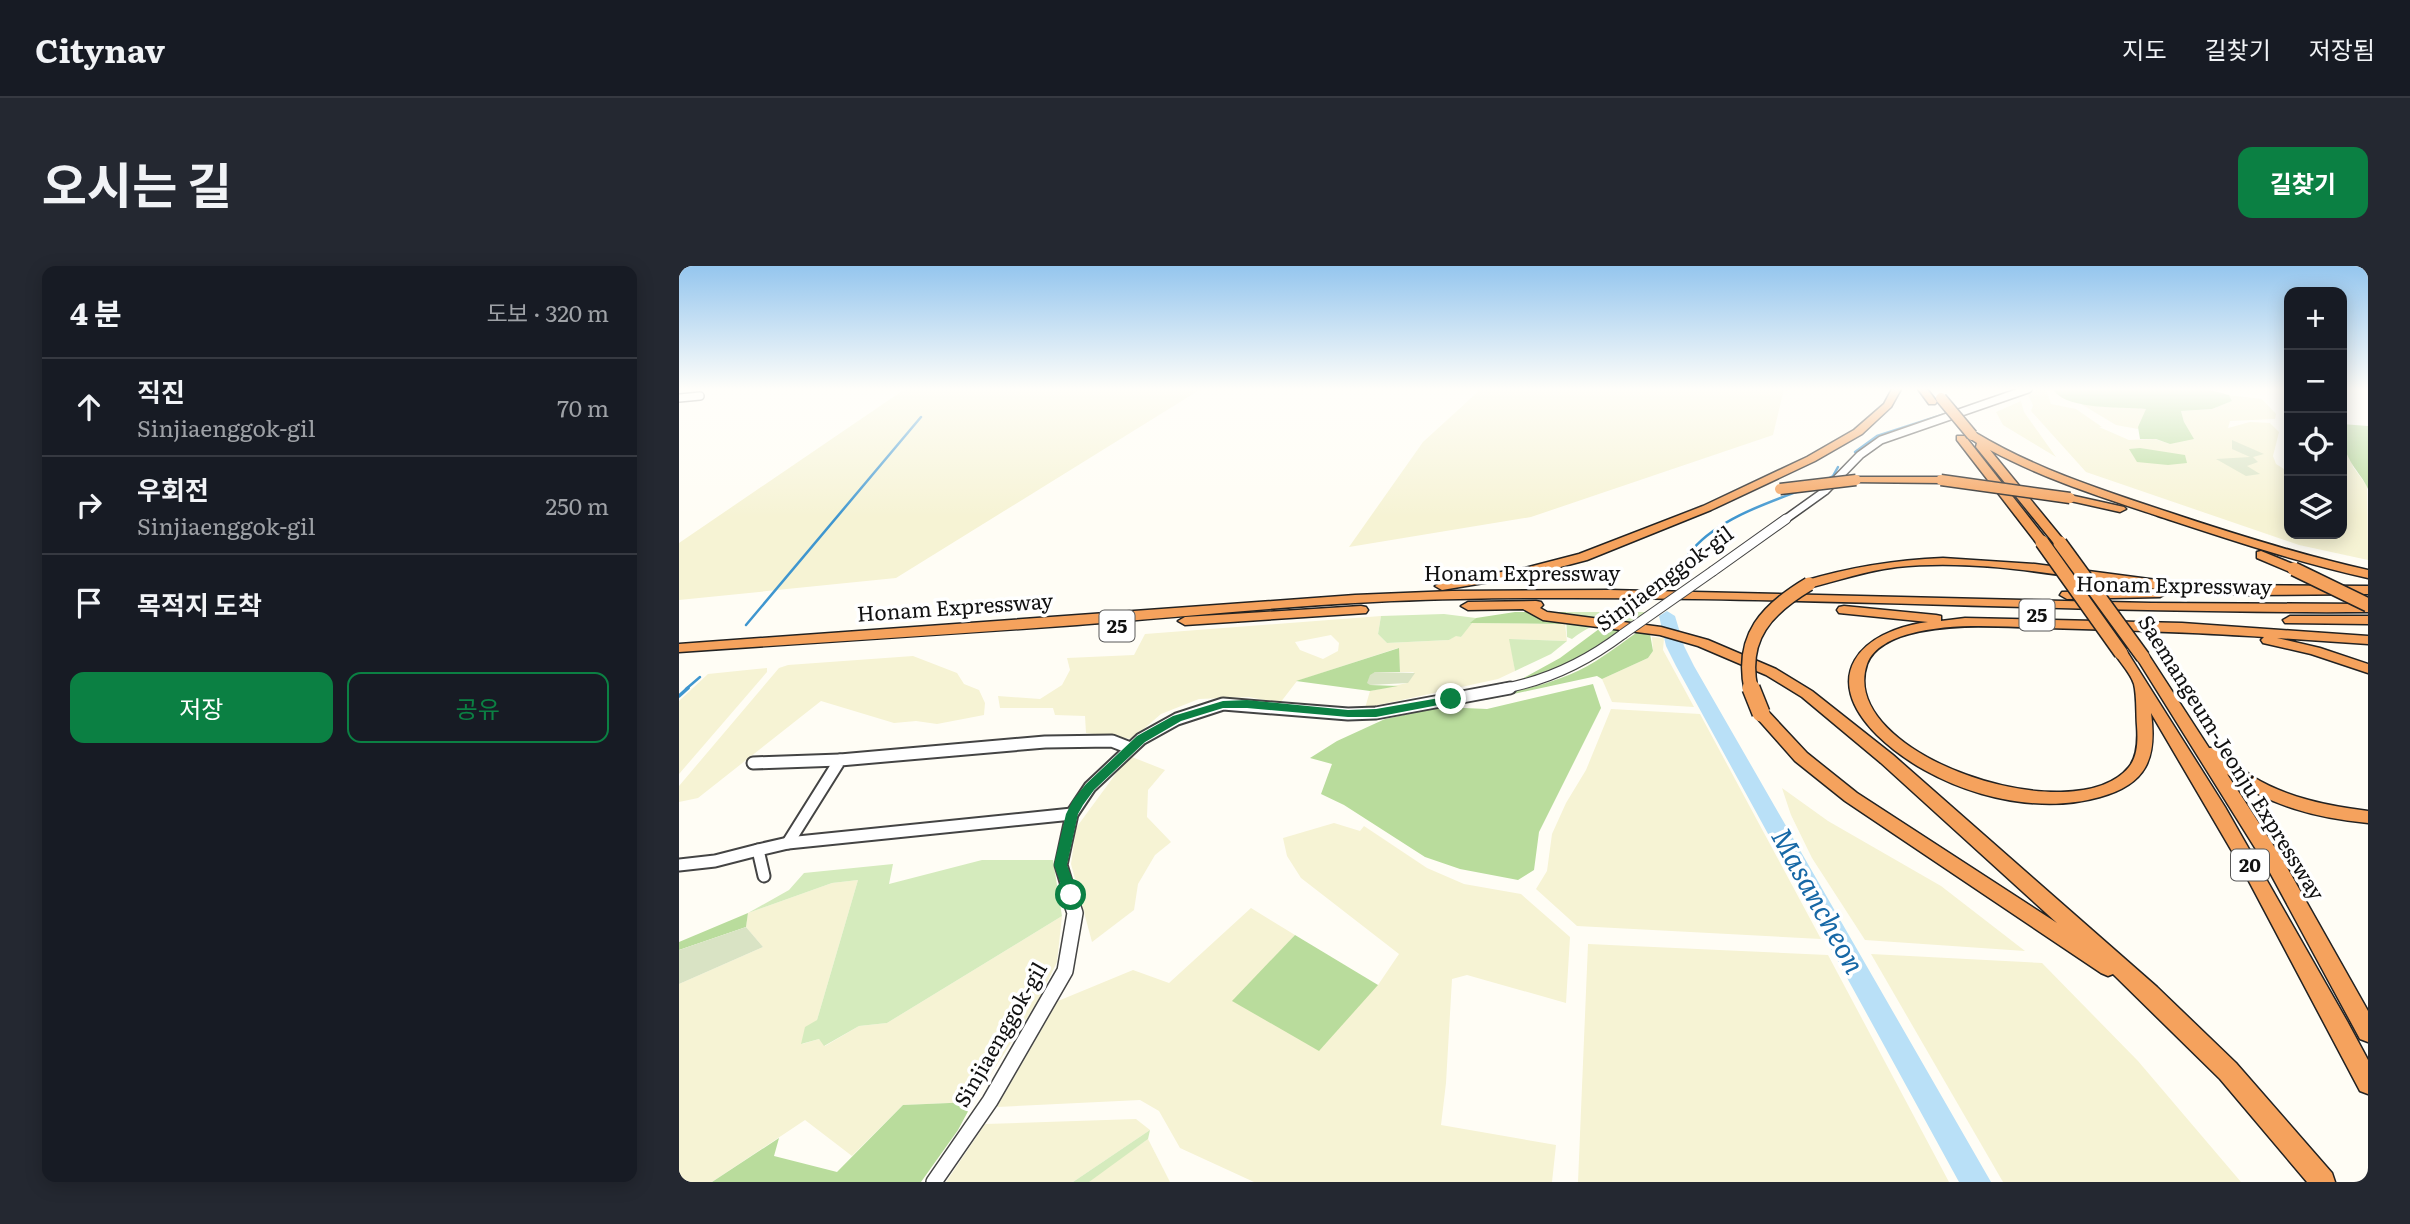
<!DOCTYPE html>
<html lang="ko">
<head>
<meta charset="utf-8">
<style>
  :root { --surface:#171b24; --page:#242831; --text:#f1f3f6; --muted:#9ea1a6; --line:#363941; --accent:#0b8043 }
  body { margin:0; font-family:Literata,"Noto Sans KR",serif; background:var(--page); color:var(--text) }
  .controls { position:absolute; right:21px; top:21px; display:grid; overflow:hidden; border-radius:14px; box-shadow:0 4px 18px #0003 }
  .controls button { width:63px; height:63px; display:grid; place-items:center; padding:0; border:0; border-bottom:2px solid var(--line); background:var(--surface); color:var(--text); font:35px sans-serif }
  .stop { position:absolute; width:21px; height:21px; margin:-16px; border:5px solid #0b8043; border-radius:50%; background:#fff }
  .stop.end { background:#0b8043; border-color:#fff; box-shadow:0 2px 7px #0008 }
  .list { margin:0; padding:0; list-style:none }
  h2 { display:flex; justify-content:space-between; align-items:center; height:91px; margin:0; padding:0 28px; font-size:30px }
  h2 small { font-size:23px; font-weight:400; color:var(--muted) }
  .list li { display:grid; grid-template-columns:46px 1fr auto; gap:21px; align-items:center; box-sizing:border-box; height:98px; padding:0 28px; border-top:2px solid var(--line) }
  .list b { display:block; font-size:26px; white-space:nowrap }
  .list p { margin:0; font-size:23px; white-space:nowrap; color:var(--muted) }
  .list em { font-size:23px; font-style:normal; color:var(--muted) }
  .actions { display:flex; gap:14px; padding:21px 28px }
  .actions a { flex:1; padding:16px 0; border:2px solid var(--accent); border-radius:14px; text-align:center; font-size:24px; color:var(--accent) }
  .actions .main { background:var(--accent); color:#fff }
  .icon { flex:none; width:38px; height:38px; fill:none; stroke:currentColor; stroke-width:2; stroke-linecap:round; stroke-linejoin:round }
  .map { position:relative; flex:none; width:1689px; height:916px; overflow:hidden; border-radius:14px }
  header { display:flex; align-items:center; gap:42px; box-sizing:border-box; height:98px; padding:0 35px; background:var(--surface); border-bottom:2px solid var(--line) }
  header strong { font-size:33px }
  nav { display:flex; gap:38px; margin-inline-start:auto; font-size:24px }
  .intro { display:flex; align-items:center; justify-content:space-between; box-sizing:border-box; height:168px; padding:0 42px }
  h1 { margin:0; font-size:49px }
  .button { padding:18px 32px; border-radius:14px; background:var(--accent); color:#fff; font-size:24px; font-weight:700 }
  main { display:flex; gap:42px; padding:0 42px }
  aside { flex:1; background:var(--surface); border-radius:14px; box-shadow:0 4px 18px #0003 }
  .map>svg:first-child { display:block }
  .farmland { fill:#f6f3d4; fill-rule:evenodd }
  .green { fill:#d5ebbd }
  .forest { fill:#b9dc9c }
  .cemetery { fill:#d9e3c4 }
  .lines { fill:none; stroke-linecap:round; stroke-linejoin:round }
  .stream-far1 { stroke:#3f96cf; stroke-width:2.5 }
  .stream { stroke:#3f96cf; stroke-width:3.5 }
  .river { fill:#b9e0f7; fill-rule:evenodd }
  .minor-far3-casing { stroke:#444; stroke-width:10 }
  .minor-far2-casing { stroke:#444; stroke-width:11 }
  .minor-far1-casing { stroke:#444; stroke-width:15 }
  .minor-casing { stroke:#444; stroke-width:18 }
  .highway-casing { stroke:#222; stroke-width:3 }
  .minor-far3 { stroke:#fff; stroke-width:7 }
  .minor-far2 { stroke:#fff; stroke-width:9 }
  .minor-far1 { stroke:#fff; stroke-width:11 }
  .minor { stroke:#fff; stroke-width:15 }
  .highway { fill:#f5a25d; fill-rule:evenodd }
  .minor-bridge-casing { stroke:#444; stroke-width:11; stroke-linecap:butt }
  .highway-bridge-far2-casing { stroke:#222; stroke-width:13; stroke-linecap:butt }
  .highway-bridge-far1-casing { stroke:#222; stroke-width:16; stroke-linecap:butt }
  .highway-bridge-casing { stroke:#222; stroke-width:20; stroke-linecap:butt }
  .minor-bridge { stroke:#fff; stroke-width:9 }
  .highway-bridge-far2 { stroke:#f5a25d; stroke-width:10 }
  .highway-bridge-far1 { stroke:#f5a25d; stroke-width:13 }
  .highway-bridge { stroke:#f5a25d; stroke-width:17 }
  .route { fill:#0b8043 }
  .labels { text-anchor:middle; stroke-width:7; stroke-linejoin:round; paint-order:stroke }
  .shield { fill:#fff; stroke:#585858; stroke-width:2 }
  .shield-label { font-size:19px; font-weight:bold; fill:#111 }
  .street-label { font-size:21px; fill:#111; stroke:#fff }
  .near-water-label { font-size:28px; font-style:italic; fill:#1768a6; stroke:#fff }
</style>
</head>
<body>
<header>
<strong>Citynav</strong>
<nav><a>지도</a><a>길찾기</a><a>저장됨</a></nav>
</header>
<div class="intro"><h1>오시는 길</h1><a class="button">길찾기</a></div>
<main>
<aside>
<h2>4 분<small>도보 · 320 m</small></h2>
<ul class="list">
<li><svg class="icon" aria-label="ahead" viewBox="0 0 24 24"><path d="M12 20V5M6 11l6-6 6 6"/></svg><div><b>직진</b><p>Sinjiaenggok-gil</p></div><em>70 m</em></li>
<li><svg class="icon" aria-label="right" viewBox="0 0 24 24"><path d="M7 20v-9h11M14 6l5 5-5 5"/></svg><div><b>우회전</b><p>Sinjiaenggok-gil</p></div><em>250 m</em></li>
<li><svg class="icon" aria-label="arrive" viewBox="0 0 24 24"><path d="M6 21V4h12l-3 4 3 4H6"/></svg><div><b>목적지 도착</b></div></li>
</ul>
<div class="actions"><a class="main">저장</a><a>공유</a></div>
</aside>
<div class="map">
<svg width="1689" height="916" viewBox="0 0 1689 916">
  <rect width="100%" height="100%" fill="#fffdf5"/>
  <g class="farmland">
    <polygon points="226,123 522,123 217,312 0,334 0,277"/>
    <polygon points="802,123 1105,123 1094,169 852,251 670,281 744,176"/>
    <polygon points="1359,123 1367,123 1372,138 1397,143 1423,161 1420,161 1450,174 1476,173 1491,178 1505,156 1502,145 1533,143 1553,135 1550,129 1583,133 1597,148 1596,153 1551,155 1549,162 1571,156 1591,157 1600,166 1594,190 1597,198 1610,206 1610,268 1663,268 1663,166 1667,170 1674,201 1688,220 1689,294 1620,279 1407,206 1352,145 1354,139 1349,129"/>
    <polygon points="1342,135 1345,146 1377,191 1324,159 1317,146"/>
    <polygon points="1402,138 1448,141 1468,143 1459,163 1437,159"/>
    <path d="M 702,350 L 699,368 L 708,377 L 770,374 L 777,369 L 782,371 L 791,357 L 886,358 L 888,375 L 831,373 L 836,405 L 819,413 L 686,442 L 691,425 L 728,417 L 735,406 L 721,406 L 719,382 L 618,415 L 601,437 L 570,431 L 520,433 L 482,448 L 453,473 L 407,467 L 406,450 L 376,449 L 374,442 L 321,442 L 319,430 L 361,433 L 383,419 L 391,404 L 388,392 L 455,389 L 466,368 ZM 652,369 L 660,377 L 659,385 L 644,393 L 621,384 L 616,376 Z"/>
    <polygon points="973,371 985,372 984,384 1015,441 933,436 923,413 969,392 974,385"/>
    <polygon points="234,390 278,407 285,418 300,424 306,437 305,449 258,458 237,455 215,457 142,435 19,532 0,536 0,520 100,402 109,399"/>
    <polygon points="88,402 88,406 0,508 0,435 29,408"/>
    <polygon points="932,443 1021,448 1142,673 898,660 857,623 868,605 873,568 887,537 907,504"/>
    <polygon points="453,491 486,504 469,524 468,551 492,576 476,589 459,618 455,644 413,676 392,598 397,562 441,502"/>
    <polygon points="1103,522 1149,555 1262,620 1346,685 1186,674 1133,592 1112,549"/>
    <polygon points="655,557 681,565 685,560 748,602 785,618 842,628 891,671 887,737 788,709 773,713 767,817 762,859 877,879 873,916 575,916 501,882 480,845 461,834 318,841 379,735 454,704 490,717 572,642 616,669 554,736 699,719 720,688 622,612 608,590 604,572"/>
    <polygon points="179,614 138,754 123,778 140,773 146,780 180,760 208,757 383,650 378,696 359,735 294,836 224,839 173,890 126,854 33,916 0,916 0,718 84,681 67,661 69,647 153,617"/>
    <polygon points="909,678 1149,689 1270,916 899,916"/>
    <polygon points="1192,688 1363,697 1459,795 1562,916 1324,916"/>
    <polygon points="457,853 471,864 394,916 267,916 306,858"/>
    <polygon points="469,873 491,916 410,916 409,915"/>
  </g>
  <g class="green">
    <path d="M 887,346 L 967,346 C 962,349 957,354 952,355 C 923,362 923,350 893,373 L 888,371 Z"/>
    <polygon points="765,348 797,352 782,371 777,370 770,374 708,377 699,368 702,350"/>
    <polygon points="830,373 888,375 872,388 836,405"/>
    <polygon points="303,594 374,594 383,650 208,757 180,760 145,780 140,773 122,778 126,761 138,754 179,614 153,617 69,647 110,624 125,607 214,598 210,618"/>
    <polygon points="471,864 469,873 410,916 394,916"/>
  </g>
  <g class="forest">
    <path d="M 1374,123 L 1527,123 L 1550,129 L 1553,135 L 1533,143 L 1502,145 L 1505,156 L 1515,173 L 1491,178 L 1477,173 L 1461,173 L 1459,161 L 1467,143 C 1444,141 1385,144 1374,123 Z"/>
    <path d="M 1663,158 L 1689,160 L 1689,223 C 1682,206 1661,191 1667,170 L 1663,166 Z"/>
    <polygon points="1461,182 1506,189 1508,197 1489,199 1458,196 1450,183"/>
    <polygon points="836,346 887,346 886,358 791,357 797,352"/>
    <path d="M 924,360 L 943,360 L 941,364 C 911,385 879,410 841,414 L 881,392 Z"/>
    <path d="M 966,361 L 970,362 L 974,385 L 969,392 L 923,413 L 918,410 L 806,434 L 803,432 C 842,424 882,417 917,395 C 933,385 949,372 966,361 Z"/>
    <polygon points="720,382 721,406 696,406 691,419 719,420 691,425 617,415"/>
    <polygon points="914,418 922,442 860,566 855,604 839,614 781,603 746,591 665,539 642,528 653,498 631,492 658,475 706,453 762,441 808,443"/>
    <polygon points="69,647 67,661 0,684 0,676"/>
    <polygon points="616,669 699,719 640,785 553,735"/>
    <polygon points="294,836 279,864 242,916 33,916 100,872 95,890 158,906 224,839"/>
  </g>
  <g class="cemetery">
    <polygon points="1553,174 1585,188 1574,191 1579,196 1568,200 1581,208 1567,210 1537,193 1571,191 1553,183"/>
    <polygon points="696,406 736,407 729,417 691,419 688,417 691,409"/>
    <polygon points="67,661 84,681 0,718 0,684"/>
  </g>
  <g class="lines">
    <g class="stream-far1">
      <polyline points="1176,186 1198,170 1269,147"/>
      <polyline points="1147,214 1154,210 1159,201"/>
      <path d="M 990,320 C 997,308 1004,294 1014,283 C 1039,254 1085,238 1120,225"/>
      <polyline points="67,359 242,151"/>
      <polyline points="7,423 21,411"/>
    </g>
    <polyline class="stream" points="0,430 9,422"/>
    <polygon class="river" points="988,345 996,350 1005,380 1015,400 1312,916 1280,916 997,400 987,380 980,350"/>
    <defs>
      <g id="minor-far3">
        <polyline points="0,132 21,130"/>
        <polyline points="1104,255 1146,225 1181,189 1202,174 1349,123"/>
      </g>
      <g id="minor-far2">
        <polyline points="1034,305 1107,253"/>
        <path d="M 822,423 C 868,415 907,396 944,368"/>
      </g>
      <g id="minor-far1">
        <polyline points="74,497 161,494"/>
        <polyline points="109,577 161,494 366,476 433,475 451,482"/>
        <polyline points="0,599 36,595 79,584"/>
        <polyline points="85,610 79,584 109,577 393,548"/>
        <polyline points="394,639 382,599 393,548 411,521 462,473 498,453 544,438 669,448 697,447 831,422"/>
      </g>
      <polyline id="minor" points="255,916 311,835 386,705 396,647 393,638"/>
      <g id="highway">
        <polygon points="1213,123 1222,123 1212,141 1183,168 1136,195 1032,244 908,294 847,310 763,324 756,320 763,316 846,302 900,288 1024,240 1128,191 1175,164 1205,138"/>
        <polygon points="1239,123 1248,123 1258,136 1256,138 1250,138"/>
        <path d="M 1289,167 L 1297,167 C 1357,203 1422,224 1489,246 C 1555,268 1621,289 1689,304 L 1689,312 C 1617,296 1549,273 1479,250 C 1422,231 1365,213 1311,184 L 1387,277 L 1385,280 L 1377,280 L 1297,181 L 1298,177 L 1289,171 Z"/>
        <polygon points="1278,170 1286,170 1367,273 1367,279 1359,279 1278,174"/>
        <polygon points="1177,211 1262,211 1267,214 1262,217 1173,216 1173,212"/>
        <polygon points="1391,229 1445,241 1447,243 1441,246 1387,234 1387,230"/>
        <polygon points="1582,285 1619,300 1621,303 1615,307 1611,306 1578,292 1578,286"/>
        <path d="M 1264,292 L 1356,298 L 1516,319 L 1689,320 L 1689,328 L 1566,329 L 1485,324 L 1488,327 L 1481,331 L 1388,333 L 1381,329 L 1383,326 L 1478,323 C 1393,312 1305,292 1218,301 C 1187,305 1160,314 1130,322 L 1124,318 L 1125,315 C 1172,301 1216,294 1264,292 Z"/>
        <path d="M 930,324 L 1472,337 L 1689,338 L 1689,346 C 1386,348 1083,327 780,333 C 652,335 525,349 398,359 C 266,369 133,377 0,386 L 0,378 L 676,329 L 773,325 Z"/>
        <polygon points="857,335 862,336 864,339 861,342 868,346 982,361 1029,374 1097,403 1133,425 1214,489 1478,721 1557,797 1653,907 1656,916 1628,916 1541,813 1434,708 1429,710 1422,707 1166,535 1116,495 1077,451 1074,447 1077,443 1087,443 1128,487 1178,527 1378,657 1202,497 1123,431 1087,409 1019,380 981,369 864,354 844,343 789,344 782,340 789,336"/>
        <polygon points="682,340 687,341 689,344 687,347 506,359 499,355 506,351"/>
        <path d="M 1165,340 L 1257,349 L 1262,350 L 1262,355 L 1286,352 L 1503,357 L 1689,370 L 1689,378 L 1598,372 L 1641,382 L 1689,398 L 1689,407 L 1632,388 L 1584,377 L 1582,374 L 1585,371 C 1512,366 1440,364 1367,362 C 1323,361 1274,356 1230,368 C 1215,372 1194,381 1188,398 C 1157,489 1396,568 1450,501 C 1459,490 1459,474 1458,460 C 1457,448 1458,430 1455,418 C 1452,408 1441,396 1435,387 L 1442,383 L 1447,384 L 1546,541 L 1668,755 L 1689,794 L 1689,828 L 1681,825 L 1564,604 L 1472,447 C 1478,492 1468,518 1421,531 C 1348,552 1252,522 1198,469 C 1140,411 1180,365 1249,356 L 1160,347 L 1158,344 L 1160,341 Z"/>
        <polygon points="1611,350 1689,350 1689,358 1606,357 1604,354"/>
        <path d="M 1464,387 L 1469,388 L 1530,482 C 1545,480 1561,503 1574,511 C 1609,532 1649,540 1689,545 L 1689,557 C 1638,552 1589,540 1548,508 L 1602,591 L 1689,745 L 1689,776 L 1681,773 L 1588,601 L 1457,391 Z"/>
      </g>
    </defs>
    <use href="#minor-far3" class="minor-far3-casing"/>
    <use href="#minor-far2" class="minor-far2-casing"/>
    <use href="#minor-far1" class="minor-far1-casing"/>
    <use href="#minor" class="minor-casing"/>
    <use href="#highway" class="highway-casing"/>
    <use href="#minor-far3" class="minor-far3"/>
    <use href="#minor-far2" class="minor-far2"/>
    <use href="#minor-far1" class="minor-far1"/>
    <use href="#minor" class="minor"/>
    <use href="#highway" class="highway"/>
    <defs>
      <polyline id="minor-bridge" points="944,368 1034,305"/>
      <g id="highway-bridge-far2">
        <polyline points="1262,132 1293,169"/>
        <polyline points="1262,214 1391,232"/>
        <polyline points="1101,223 1177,214"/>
      </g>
      <g id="highway-bridge-far1">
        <polyline points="1363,276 1442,387"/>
        <polyline points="1381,277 1464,391"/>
        <polyline points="1615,303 1689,339"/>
        <path d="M 1072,423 C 1061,371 1088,343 1130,318"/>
      </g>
      <polyline id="highway-bridge" points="1072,422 1082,447"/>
    </defs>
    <use href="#minor-bridge" class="minor-bridge-casing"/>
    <use href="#highway-bridge-far2" class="highway-bridge-far2-casing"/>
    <use href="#highway-bridge-far1" class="highway-bridge-far1-casing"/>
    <use href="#highway-bridge" class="highway-bridge-casing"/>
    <use href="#minor-bridge" class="minor-bridge"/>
    <use href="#highway-bridge-far2" class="highway-bridge-far2"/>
    <use href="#highway-bridge-far1" class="highway-bridge-far1"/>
    <use href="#highway-bridge" class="highway-bridge"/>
  </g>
  <linearGradient id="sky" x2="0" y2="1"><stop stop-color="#95c6ee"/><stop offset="0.49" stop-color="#fffefa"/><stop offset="1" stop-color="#fffefa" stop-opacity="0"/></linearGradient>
  <rect width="1689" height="251" fill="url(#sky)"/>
  <polygon class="route" points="772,430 775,431 775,436 697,451 669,451 568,442 544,442 502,455 466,476 415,524 404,539 399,548 388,599 399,629 397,633 387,633 375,599 387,548 394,534 407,518 458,470 494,450 544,435 568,434 669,444 697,443"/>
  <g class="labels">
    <g class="shield">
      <rect x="1340.5" y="333.5" width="35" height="31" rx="5"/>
      <rect x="420.5" y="344.5" width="35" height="31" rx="5"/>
      <rect x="1552" y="583.5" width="38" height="31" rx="5"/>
    </g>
    <g class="shield-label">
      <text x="1358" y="356">25</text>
      <text x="438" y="367">25</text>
      <text x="1571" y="606">20</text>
    </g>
    <g class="street-label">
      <text x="843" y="315">Honam Expressway</text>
      <text transform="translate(986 313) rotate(-36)" y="7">Sinjiaenggok-gil</text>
      <text transform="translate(1495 320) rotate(1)" y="7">Honam Expressway</text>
      <text transform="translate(276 342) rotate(-4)" y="7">Honam Expressway</text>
      <text transform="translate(1552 492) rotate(58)" y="7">Saemangeum-Jeonju Expressway</text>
      <text transform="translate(322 769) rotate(-60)" y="7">Sinjiaenggok-gil</text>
    </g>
    <g class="near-water-label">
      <text transform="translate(1139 635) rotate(61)" y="10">Masancheon</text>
    </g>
  </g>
</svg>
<div class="controls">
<button>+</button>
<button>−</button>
<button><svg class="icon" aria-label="locate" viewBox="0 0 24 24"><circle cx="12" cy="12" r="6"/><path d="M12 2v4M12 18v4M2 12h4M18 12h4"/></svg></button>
<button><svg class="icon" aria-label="layers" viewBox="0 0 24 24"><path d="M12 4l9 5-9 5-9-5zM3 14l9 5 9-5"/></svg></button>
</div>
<div class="stop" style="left:392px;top:629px"></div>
<div class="stop end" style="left:772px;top:433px"></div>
</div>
</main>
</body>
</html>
